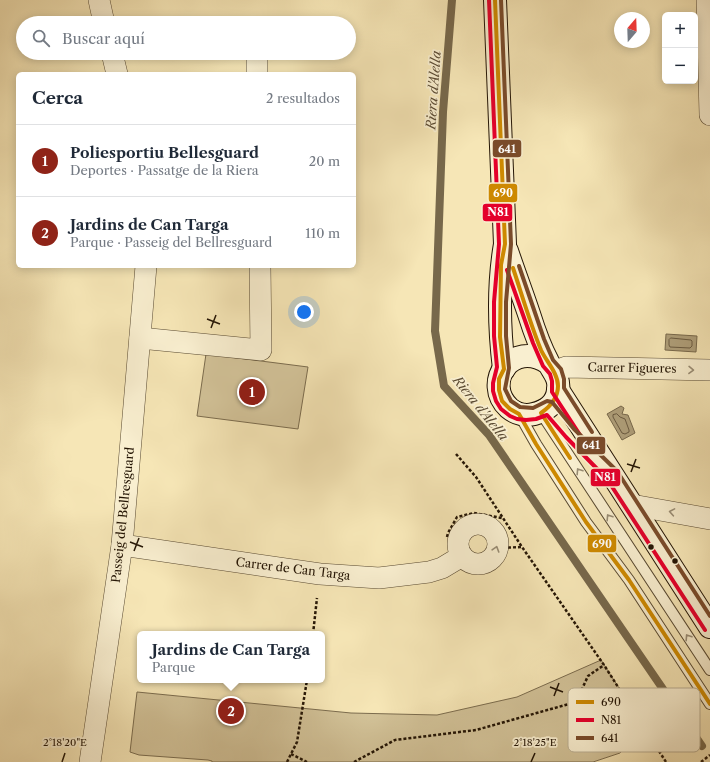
<!DOCTYPE html>
<html lang="es">
<head>
<meta charset="utf-8">
<style>
  :root { --surface:#fff; --page:#f2f2f3; --text:#1f2937; --muted:#747a83; --line:#e0e1e3; --accent:#8f2418 }
  body { margin:0; font-family:"Libre Caslon Text",serif; background:var(--page); color:var(--text) }
  .controls { position:absolute; right:12px; top:12px; display:grid; overflow:hidden; border-radius:6px; box-shadow:0 2px 10px #0003 }
  .controls button { width:36px; height:36px; display:grid; place-items:center; padding:0; border:0; border-bottom:1px solid var(--line); background:var(--surface); color:var(--text); font:20px sans-serif }
  .compass { position:absolute; left:614px; top:12px; width:36px; height:36px; border-radius:50%; background:var(--surface); box-shadow:0 2px 10px #0003; rotate:19deg }
  .you { position:absolute; left:304px; top:312px; width:14px; height:14px; margin:-10px; border:3px solid #fff; border-radius:50%; background:#1a73e8; box-shadow:0 0 0 6px #1a73e833 }
  .badge { display:grid; place-items:center; width:26px; height:26px; border-radius:50%; background:var(--accent); color:#fff; font-size:13px; font-weight:700 }
  .pin { position:absolute; translate:-50% -50%; border:2px solid #fff; box-shadow:0 1px 4px #0006 }
  .popup { position:absolute; left:137px; top:631px; width:188px; height:52px; box-sizing:border-box; display:grid; place-content:center; border-radius:6px; background:var(--surface); filter:drop-shadow(0 1px 3px #0005); font-size:13px; white-space:nowrap; color:var(--muted) }
  .popup b { font-size:15px; color:var(--text) }
  .popup::after { content:''; position:absolute; left:50%; top:100%; margin-left:-8px; border:8px solid transparent; border-top-color:var(--surface) }
  .list { margin:0; padding:0; list-style:none }
  h2 { display:flex; justify-content:space-between; align-items:center; height:52px; margin:0; padding:0 16px; font-size:17px }
  h2 small { font-size:13px; font-weight:400; color:var(--muted) }
  .list li { display:grid; grid-template-columns:26px 1fr auto; gap:12px; align-items:center; box-sizing:border-box; height:72px; padding:0 16px; border-top:1px solid var(--line) }
  .list b { display:block; font-size:15px; white-space:nowrap }
  .list p { margin:0; font-size:13px; white-space:nowrap; color:var(--muted) }
  .list em { font-size:13px; font-style:normal; color:var(--muted) }
  .icon { flex:none; width:22px; height:22px; fill:none; stroke:currentColor; stroke-width:2; stroke-linecap:round; stroke-linejoin:round }
  .map { position:relative; flex:none; width:710px; height:762px; overflow:hidden }
  .search { position:absolute; background:var(--surface); box-shadow:0 2px 10px #0003; left:16px; top:16px; width:340px; height:44px; display:flex; align-items:center; gap:10px; box-sizing:border-box; padding:0 14px; border-radius:22px; color:var(--muted); font-size:15px }
  .panel { position:absolute; background:var(--surface); box-shadow:0 2px 10px #0003; left:16px; top:72px; width:340px; height:196px; border-radius:6px }
  .map>svg:first-child { display:block }
  .green { fill:#d2c298; stroke:#7b6c4e }
  .water { fill:#af9f7a; stroke:#77684b }
  .lines { fill:none; stroke-linecap:round; stroke-linejoin:round }
  .shore { stroke:#6a5a40; stroke-width:1 }
  .stream { stroke:#77684b; stroke-width:8 }
  .lane-casing { stroke:#584931; stroke-width:12 }
  .street-casing { stroke:#584931; stroke-width:22 }
  .secondary-casing { stroke:#241505; stroke-width:24 }
  .path { stroke:#241505; stroke-width:2.5; stroke-dasharray:3 2; stroke-linecap:butt }
  .lane { stroke:#f9efd0; stroke-width:10 }
  .street { stroke:#f9efd0; stroke-width:21 }
  .secondary { stroke:#f9efd0; stroke-width:22 }
  .bus-1-casing { stroke:#f9efd0; stroke-width:7 }
  .bus-2-casing { stroke:#f9efd0; stroke-width:7 }
  .bus-3-casing { stroke:#f9efd0; stroke-width:7 }
  .bus-1 { stroke:#cd8901; stroke-width:4 }
  .bus-2 { stroke:#e4002b; stroke-width:4 }
  .bus-3 { stroke:#7a4b2a; stroke-width:4 }
  .oneway { stroke:#998d75 }
  .ticks { fill:none; stroke:#241505; stroke-width:1.5 }
  .bus-dot { fill:#241505; stroke:#f9efd0; stroke-width:1.5 }
  .labels { text-anchor:middle; stroke-width:3.5; stroke-linejoin:round; paint-order:stroke }
  .street-label { font-size:12px; fill:#241505; stroke:#f9efd0 }
  .water-label { font-size:13px; font-style:italic; fill:#5c4c34; stroke:#f9efd0 }
  .key { fill:#f9efd0; stroke:#b9ae93; stroke-width:1 }
  .key-label { font-size:11px; fill:#241505 }
  .ticks-label { font-size:10px; text-anchor:middle; fill:#241505; stroke:#f9efd0; stroke-width:3.5; stroke-linejoin:round; paint-order:stroke }
  .line-badge { stroke:#f9efd0; stroke-width:1.5 }
  .badge-label { font-size:11px; text-anchor:middle; font-weight:bold; fill:#fff }
</style>
</head>
<body>
<div class="map">
<svg width="710" height="762" viewBox="0 0 710 762">
  <rect width="100%" height="100%" fill="#f6e6b6"/>
  <filter id="stains"><feTurbulence type="fractalNoise" baseFrequency=".005" numOctaves="4"/><feColorMatrix values="0 0 0 0 .2 0 0 0 0 .09 0 0 0 0 .02 0 0 0 .5 -.17"/></filter>
  <radialGradient id="worn" r=".72"><stop offset=".6" stop-color="#630" stop-opacity="0"/><stop offset="1" stop-color="#630" stop-opacity=".3"/></radialGradient>
  <g class="green">
    <polygon points="206,354 308,367 298,429 197,416"/>
    <polygon points="601,660 644,727 620,753 593,762 212,762 212,761 208,760 139,755 130,752 137,692 351,713 437,715 517,697"/>
  </g>
  <g class="water">
    <polygon points="666,334 697,336 696,352 665,350"/>
    <polygon points="621,406 624,408 622,414 628,415 635,433 622,440 607,414"/>
  </g>
  <g class="lines">
    <g class="shore">
      <polygon points="671,338 691,340 692,341 692,346 690,348 670,347 669,345 669,340"/>
      <polygon points="617,414 620,417 625,419 629,430 629,432 625,434 622,433 613,417 613,415"/>
    </g>
    <polyline class="stream" points="452,0 443,112 435,331 444,386 489,435 702,746"/>
    <defs>
      <g id="lane">
        <polyline points="541,413 710,670"/>
        <polyline points="519,414 536,444 586,522 629,580 710,704"/>
      </g>
      <g id="street">
        <polyline points="99,0 104,23"/>
        <polyline points="707,0 710,115"/>
        <polyline points="112,53 117,74"/>
        <polyline points="257,53 257,74"/>
        <polyline points="140,338 261,350 260,266"/>
        <polyline points="555,371 566,367 710,370"/>
        <polyline points="632,505 710,519"/>
        <circle cx="478" cy="544" r="20"/>
        <polyline points="122,545 320,574 379,578 429,572 442,568 462,556"/>
        <polyline points="90,762 122,545 146,266"/>
      </g>
      <g id="secondary">
        <path d="M 495,0 L 505,244 C 498,285 499,328 504,369"/>
        <path d="M 507,251 C 514,272 522,293 529,314 C 534,330 540,347 548,362 C 553,372 560,378 558,390 C 557,403 546,411 534,414 C 526,416 516,414 509,408 C 482,383 512,339 548,363"/>
        <polyline points="558,390 710,627"/>
      </g>
    </defs>
    <use href="#lane" class="lane-casing"/>
    <use href="#street" class="street-casing"/>
    <use href="#secondary" class="secondary-casing"/>
    <g class="path">
      <polyline points="456,454 476,477 522,547 604,665 666,762"/>
      <polyline points="447,537 448,533 457,517 474,513 502,518"/>
      <polyline points="498,548 522,547"/>
      <polyline points="313,634 317,598"/>
      <polyline points="291,754 307,762"/>
      <polyline points="287,762 297,742 307,680"/>
      <polyline points="354,762 395,740 476,730 576,702 588,676 604,665"/>
      <polyline points="701,762 710,755"/>
    </g>
    <use href="#lane" class="lane"/>
    <use href="#street" class="street"/>
    <use href="#secondary" class="secondary"/>
    <defs>
      <g id="bus-1">
        <polyline points="495,0 505,244 501,265 500,337 504,369 499,379 499,390 502,401 510,409 519,414 536,444 586,522 629,580 710,704"/>
        <path d="M 513,268 C 522,295 530,323 541,350 C 546,361 558,373 558,386 C 558,398 551,406 541,413 L 570,458"/>
      </g>
      <g id="bus-2">
        <polyline points="489,0 499,244 494,302 494,336 497,367 493,383 493,391 496,401 501,409 510,416 517,419 526,420 536,419 547,415 566,437 607,479 705,630"/>
        <polyline points="507,270 533,343 543,366 550,374 552,381 552,392 582,438"/>
      </g>
      <g id="bus-3">
        <polyline points="501,0 511,244 506,302 506,336 509,368 505,389 511,401 520,407 533,408 547,401 552,402 574,429 617,471 710,616"/>
        <polyline points="519,266 544,339 553,360 561,369 564,379 564,388 592,432"/>
      </g>
    </defs>
    <use href="#bus-1" class="bus-1-casing"/>
    <use href="#bus-2" class="bus-2-casing"/>
    <use href="#bus-3" class="bus-3-casing"/>
    <use href="#bus-1" class="bus-1"/>
    <use href="#bus-2" class="bus-2"/>
    <use href="#bus-3" class="bus-3"/>
  </g>
  <defs><path id="oneway-chevron" d="M-2-3.5L2.5 0L-2 3.5" fill="none" stroke-width="1.6" stroke-linecap="round" stroke-linejoin="round"/></defs>
  <g class="oneway">
    <use href="#oneway-chevron" transform="translate(691 370) rotate(1)"/>
    <use href="#oneway-chevron" transform="translate(579 471) rotate(-123)"/>
    <use href="#oneway-chevron" transform="translate(672 512) rotate(-170)"/>
    <use href="#oneway-chevron" transform="translate(609 517) rotate(-123)"/>
    <use href="#oneway-chevron" transform="translate(496 549) rotate(-73)"/>
    <use href="#oneway-chevron" transform="translate(688 637) rotate(-123)"/>
  </g>
  <path class="ticks" d="M 207,319 L 220,324M 211,328 L 216,315M 627,464 L 640,468M 631,472 L 636,459M 130,542 L 143,547M 134,551 L 139,538M 550,687 L 563,692M 554,696 L 559,683M 62,762 L 65,753M 531,762 L 535,753"/>
  <g class="bus-dot">
    <circle cx="651" cy="547" r="3.5"/>
    <circle cx="675" cy="561" r="3.5"/>
  </g>
  <g class="labels">
    <g class="street-label">
      <text transform="translate(632 368) rotate(1)" y="4">Carrer Figueres</text>
      <text transform="translate(123 515) rotate(-84)" y="4">Passeig del Bellresguard</text>
      <text transform="translate(293 569) rotate(7)" y="4">Carrer de Can Targa</text>
    </g>
    <g class="water-label">
      <text transform="translate(433 90) rotate(-86)" y="5">Riera d'Alella</text>
      <text transform="translate(481 408) rotate(51)" y="5">Riera d'Alella</text>
    </g>
  </g>
  <rect x="568" y="688" width="132" height="64" rx="6" class="key"/>
  <rect x="576" y="700" width="18" height="4" fill="#cd8901"/>
  <rect x="576" y="718" width="18" height="4" fill="#e4002b"/>
  <rect x="576" y="736" width="18" height="4" fill="#7a4b2a"/>
  <g class="key-label">
    <text x="601" y="706">690</text>
    <text x="601" y="724">N81</text>
    <text x="601" y="742">641</text>
  </g>
  <g class="ticks-label">
    <text x="65" y="746">2°18'20"E</text>
    <text x="535" y="746">2°18'25"E</text>
  </g>
  <g class="line-badge">
    <rect x="492" y="139" width="30" height="19" rx="4" fill="#7a4b2a"/>
    <rect x="488" y="183" width="30" height="20" rx="4" fill="#cd8901"/>
    <rect x="482" y="203" width="31" height="19" rx="4" fill="#e4002b"/>
    <rect x="576" y="436" width="30" height="19" rx="4" fill="#7a4b2a"/>
    <rect x="590" y="468" width="31" height="19" rx="4" fill="#e4002b"/>
    <rect x="587" y="534" width="30" height="19" rx="4" fill="#cd8901"/>
  </g>
  <g class="badge-label">
    <text x="507" y="153">641</text>
    <text x="503" y="197">690</text>
    <text x="498" y="216">N81</text>
    <text x="591" y="449">641</text>
    <text x="605" y="481">N81</text>
    <text x="602" y="548">690</text>
  </g>
  <rect width="100%" height="100%" filter="url(#stains)"/>
  <rect width="100%" height="100%" fill="url(#worn)"/>
</svg>
<div class="controls">
<button>+</button>
<button>−</button>
</div>
<svg class="compass" viewBox="-18 -18 36 36"><path d="M0-13l5 13h-10z" fill="#e53935"/><path d="M0 13l5-13h-10z" fill="#747a83"/></svg>
<div class="you"></div>
<div class="pin badge" style="left:252px;top:392px">1</div>
<div class="pin badge" style="left:231px;top:711px">2</div>
<div class="popup"><b>Jardins de Can Targa</b>Parque</div>
<div class="search"><svg class="icon" aria-label="search" viewBox="0 0 24 24"><circle cx="10" cy="10" r="6"/><path d="M15 15l6 6"/></svg>Buscar aquí</div>
<section class="panel">
<h2>Cerca<small>2 resultados</small></h2>
<ul class="list">
<li><span class="badge">1</span><div><b>Poliesportiu Bellesguard</b><p>Deportes · Passatge de la Riera</p></div><em>20 m</em></li>
<li><span class="badge">2</span><div><b>Jardins de Can Targa</b><p>Parque · Passeig del Bellresguard</p></div><em>110 m</em></li>
</ul>
</section>
</div>
</body>
</html>
